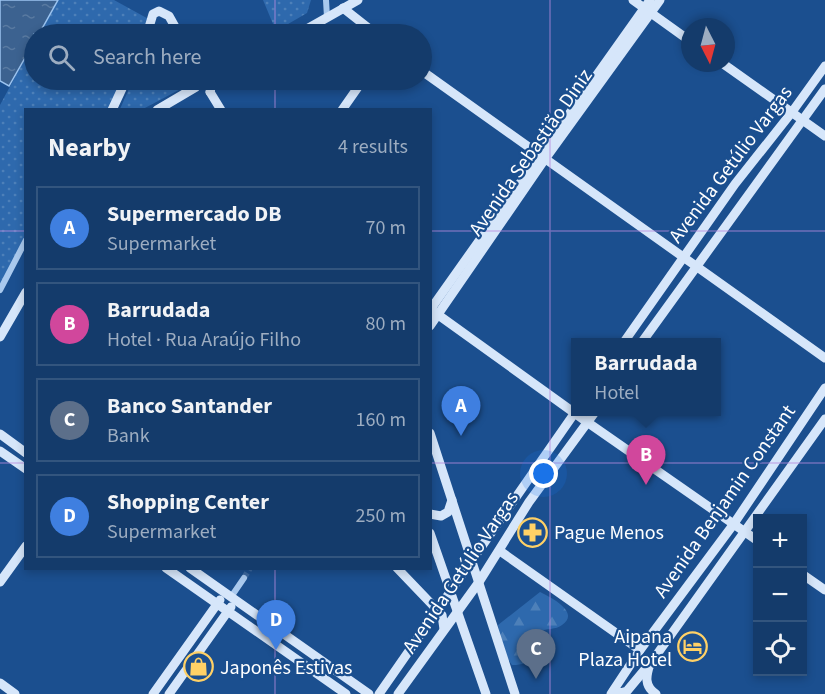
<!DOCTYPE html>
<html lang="en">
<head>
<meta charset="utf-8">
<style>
  :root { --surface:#143b6b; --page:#214673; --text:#f1f3f6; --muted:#9dadc1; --line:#33557e; --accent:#ffd166 }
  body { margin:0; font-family:"Source Sans 3",sans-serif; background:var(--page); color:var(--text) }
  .controls { position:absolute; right:18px; bottom:18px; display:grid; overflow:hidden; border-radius:0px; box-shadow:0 3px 9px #0003 }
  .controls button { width:54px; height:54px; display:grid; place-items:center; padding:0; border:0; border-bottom:2px solid var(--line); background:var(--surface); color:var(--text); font:30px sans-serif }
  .compass { position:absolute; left:681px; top:18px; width:54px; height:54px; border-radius:50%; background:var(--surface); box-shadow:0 3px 9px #0003; rotate:174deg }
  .you { position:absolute; left:544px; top:474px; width:21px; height:21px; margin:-15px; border:4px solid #fff; border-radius:50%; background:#1a73e8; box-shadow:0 0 0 9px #1a73e833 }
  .badge { display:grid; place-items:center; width:39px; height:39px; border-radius:50%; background:var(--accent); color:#fff; font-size:20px; font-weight:700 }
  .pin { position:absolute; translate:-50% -50px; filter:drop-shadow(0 2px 3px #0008) }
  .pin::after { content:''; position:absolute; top:32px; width:21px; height:18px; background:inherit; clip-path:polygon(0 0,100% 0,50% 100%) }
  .popup { position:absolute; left:571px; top:338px; width:150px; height:78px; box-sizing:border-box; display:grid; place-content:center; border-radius:0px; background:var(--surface); filter:drop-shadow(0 2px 4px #0005); font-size:20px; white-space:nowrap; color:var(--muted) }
  .popup b { font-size:22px; color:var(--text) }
  .popup::after { content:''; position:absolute; left:50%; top:100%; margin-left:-12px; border:12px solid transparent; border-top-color:var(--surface) }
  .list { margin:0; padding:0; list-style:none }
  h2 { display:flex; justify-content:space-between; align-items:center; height:78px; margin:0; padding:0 24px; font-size:26px }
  h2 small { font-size:20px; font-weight:400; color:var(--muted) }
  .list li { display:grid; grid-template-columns:39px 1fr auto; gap:18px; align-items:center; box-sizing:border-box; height:84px; margin:0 12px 12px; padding:0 12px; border:2px solid var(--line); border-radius:0px }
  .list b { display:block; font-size:22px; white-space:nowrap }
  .list p { margin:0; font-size:20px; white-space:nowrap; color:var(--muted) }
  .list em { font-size:20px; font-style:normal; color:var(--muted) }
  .icon { flex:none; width:33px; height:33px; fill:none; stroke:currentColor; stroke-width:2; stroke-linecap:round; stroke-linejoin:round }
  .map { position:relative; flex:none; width:825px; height:694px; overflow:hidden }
  .search { position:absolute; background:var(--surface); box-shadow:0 3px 9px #0003; left:24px; top:24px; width:408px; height:66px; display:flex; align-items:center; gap:15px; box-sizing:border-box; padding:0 21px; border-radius:33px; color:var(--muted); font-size:22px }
  .panel { position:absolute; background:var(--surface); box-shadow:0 3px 9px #0003; left:24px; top:108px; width:408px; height:462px; border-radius:0px }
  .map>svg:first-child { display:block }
  .forest { fill:url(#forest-firs) }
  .park { fill:url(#park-dots) }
  .water { fill:url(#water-ripples); stroke:#9cc4f0; stroke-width:1.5 }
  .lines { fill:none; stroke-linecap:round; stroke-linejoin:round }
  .street-tunnel { stroke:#3d69a0; stroke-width:6; stroke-dasharray:6 3; stroke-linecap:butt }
  .street { stroke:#a9c9ee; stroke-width:6 }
  .secondary { stroke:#d6e6fa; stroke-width:9 }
  .grid { fill:none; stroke:#b68bdc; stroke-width:1.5; stroke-opacity:0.55 }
  .labels { text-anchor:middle; stroke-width:4.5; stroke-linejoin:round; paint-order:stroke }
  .street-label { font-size:20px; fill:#fff; stroke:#1b4f8f }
  .poi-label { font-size:20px; fill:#fff; stroke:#1b4f8f; text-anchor:start }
</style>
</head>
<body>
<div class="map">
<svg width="825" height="694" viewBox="0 0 825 694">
  <defs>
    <pattern id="forest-firs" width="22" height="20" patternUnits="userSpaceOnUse" patternTransform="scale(1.5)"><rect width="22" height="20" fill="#2e69ad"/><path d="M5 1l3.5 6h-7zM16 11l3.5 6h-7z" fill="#4d80b9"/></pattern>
    <pattern id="park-dots" width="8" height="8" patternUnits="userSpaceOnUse" patternTransform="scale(1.5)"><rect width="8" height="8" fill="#2e69ad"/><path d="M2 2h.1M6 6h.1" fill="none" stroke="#4d80b9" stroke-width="1.8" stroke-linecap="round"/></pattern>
    <pattern id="water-ripples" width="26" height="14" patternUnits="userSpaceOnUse" patternTransform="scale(1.5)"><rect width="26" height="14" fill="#3c6290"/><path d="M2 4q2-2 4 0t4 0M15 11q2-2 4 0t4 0" fill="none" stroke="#597aa1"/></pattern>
  </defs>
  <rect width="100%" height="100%" fill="#1b4f8f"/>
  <path class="forest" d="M 540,592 C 550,597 581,612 562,625 C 556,630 546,628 538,632 C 539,652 535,665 512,665 C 503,653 500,640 498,625 Z"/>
  <g class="park">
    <polygon points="58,0 114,0 154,22 148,34 39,34"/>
    <polygon points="263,0 311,0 307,13 276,31"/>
    <polygon points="34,42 34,80 126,80 111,109 26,110 25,237 0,288 0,105"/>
    <polygon points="133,80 194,80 192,83 143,109 120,109"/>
  </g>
  <polygon class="water" points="0,0 58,0 39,34 34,34 34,42 9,86 0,81"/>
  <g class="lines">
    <polyline class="street-tunnel" points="244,578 250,568"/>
    <g class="street">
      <polyline points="326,0 327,17"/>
      <polyline points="0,290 26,240"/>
      <polyline points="231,597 244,578"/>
    </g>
    <g class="secondary">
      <polyline points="633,0 690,41"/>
      <polyline points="343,8 376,34"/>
      <polyline points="147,34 153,14 159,11 169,16 179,34"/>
      <polyline points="298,34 358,0"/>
      <polyline points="722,63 825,136"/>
      <polyline points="422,71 825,358"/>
      <polyline points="210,92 221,110"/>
      <polyline points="210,92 213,80"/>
      <polyline points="112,110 126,80"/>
      <polyline points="157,110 196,87"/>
      <polyline points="342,110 363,80"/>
      <polyline points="430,309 587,422 758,541"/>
      <polyline points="430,310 650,0"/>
      <polyline points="430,326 545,159 660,0"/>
      <polyline points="0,337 26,292"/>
      <polyline points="624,342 735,184 792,112 825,66"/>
      <polyline points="642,342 825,89"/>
      <polyline points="430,433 515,694"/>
      <polyline points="0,434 26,453"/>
      <polyline points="0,451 26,469"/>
      <polyline points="430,514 441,516 448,512 452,500"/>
      <polyline points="430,533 486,694"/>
      <polyline points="500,551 640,650"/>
      <polyline points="166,568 346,694"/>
      <polyline points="190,568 369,694"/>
      <polyline points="397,568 442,615 444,629"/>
      <polyline points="802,574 825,590"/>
      <polyline points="0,582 26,546"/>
      <polyline points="0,683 15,694"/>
      <polyline points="614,690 620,693 627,691 647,667"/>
      <polyline points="153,694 220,600"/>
      <polyline points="169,694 231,607"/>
      <polyline points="379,694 576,411"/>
      <polyline points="398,694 479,582 529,502 595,412"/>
      <polyline points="611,694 640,650 733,525 825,388"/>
      <path d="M 656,694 C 644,686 646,676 650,664 L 825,419"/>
    </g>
  </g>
  <path class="grid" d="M 275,0 L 275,34M 550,0 L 550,694M 275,80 L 275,110M 0,231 L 26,231M 430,231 L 825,231M 0,463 L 26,463M 430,463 L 825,463M 275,568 L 275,694"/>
  <defs>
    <symbol id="pharmacy-ring" viewBox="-11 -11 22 22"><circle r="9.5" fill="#1b4f8f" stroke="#ffd166" stroke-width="1.5"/><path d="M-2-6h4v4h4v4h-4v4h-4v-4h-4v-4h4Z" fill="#ffd166"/></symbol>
    <symbol id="hotel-ring" viewBox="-11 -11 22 22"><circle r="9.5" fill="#1b4f8f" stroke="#ffd166" stroke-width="1.5"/><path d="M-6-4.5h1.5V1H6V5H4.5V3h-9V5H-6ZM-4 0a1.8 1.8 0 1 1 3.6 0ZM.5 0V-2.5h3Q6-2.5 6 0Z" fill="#ffd166"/></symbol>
    <symbol id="shop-ring" viewBox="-11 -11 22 22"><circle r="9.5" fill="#1b4f8f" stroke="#ffd166" stroke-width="1.5"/><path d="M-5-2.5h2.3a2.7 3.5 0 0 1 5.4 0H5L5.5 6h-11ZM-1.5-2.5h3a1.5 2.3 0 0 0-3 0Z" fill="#ffd166"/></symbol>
  </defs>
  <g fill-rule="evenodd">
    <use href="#pharmacy-ring" x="516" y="516" width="33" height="33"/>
    <use href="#hotel-ring" x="676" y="630" width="33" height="33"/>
    <use href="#shop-ring" x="182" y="650" width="33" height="33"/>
  </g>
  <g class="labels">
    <g class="street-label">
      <text transform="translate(530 152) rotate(-55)" y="7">Avenida Sebastião Diniz</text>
      <text transform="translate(730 164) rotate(-53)" y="7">Avenida Getúlio Vargas</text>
      <text transform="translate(724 501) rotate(-55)" y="7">Avenida Benjamin Constant</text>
      <text transform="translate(460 572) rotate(-56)" y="7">Avenida Getúlio Vargas</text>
    </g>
    <g class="poi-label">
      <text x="554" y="539">Pague Menos</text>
      <text x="672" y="643" text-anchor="end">Aipana<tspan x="672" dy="23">Plaza Hotel</tspan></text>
      <text x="220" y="674">Japonês Estivas</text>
    </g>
  </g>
</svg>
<div class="controls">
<button>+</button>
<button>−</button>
<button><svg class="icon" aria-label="locate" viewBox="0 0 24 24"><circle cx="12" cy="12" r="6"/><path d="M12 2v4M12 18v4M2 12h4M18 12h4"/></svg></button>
</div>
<svg class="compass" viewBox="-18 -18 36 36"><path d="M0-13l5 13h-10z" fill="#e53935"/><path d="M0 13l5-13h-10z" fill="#9dadc1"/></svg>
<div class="you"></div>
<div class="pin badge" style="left:461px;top:436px;background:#3f7fe0">A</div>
<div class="pin badge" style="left:646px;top:485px;background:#d1479c">B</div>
<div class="popup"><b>Barrudada</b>Hotel</div>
<div class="pin badge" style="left:536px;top:679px;background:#5c6f8a">C</div>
<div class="pin badge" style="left:276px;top:650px;background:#3f7fe0">D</div>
<div class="search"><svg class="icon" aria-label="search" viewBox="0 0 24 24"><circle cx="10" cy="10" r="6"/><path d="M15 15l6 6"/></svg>Search here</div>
<section class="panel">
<h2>Nearby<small>4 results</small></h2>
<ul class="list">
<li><span class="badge" style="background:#3f7fe0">A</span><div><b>Supermercado DB</b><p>Supermarket</p></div><em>70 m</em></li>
<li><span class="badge" style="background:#d1479c">B</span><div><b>Barrudada</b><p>Hotel · Rua Araújo Filho</p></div><em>80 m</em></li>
<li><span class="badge" style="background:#5c6f8a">C</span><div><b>Banco Santander</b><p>Bank</p></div><em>160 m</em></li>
<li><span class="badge" style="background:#3f7fe0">D</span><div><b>Shopping Center</b><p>Supermarket</p></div><em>250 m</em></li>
</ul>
</section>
</div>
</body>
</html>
